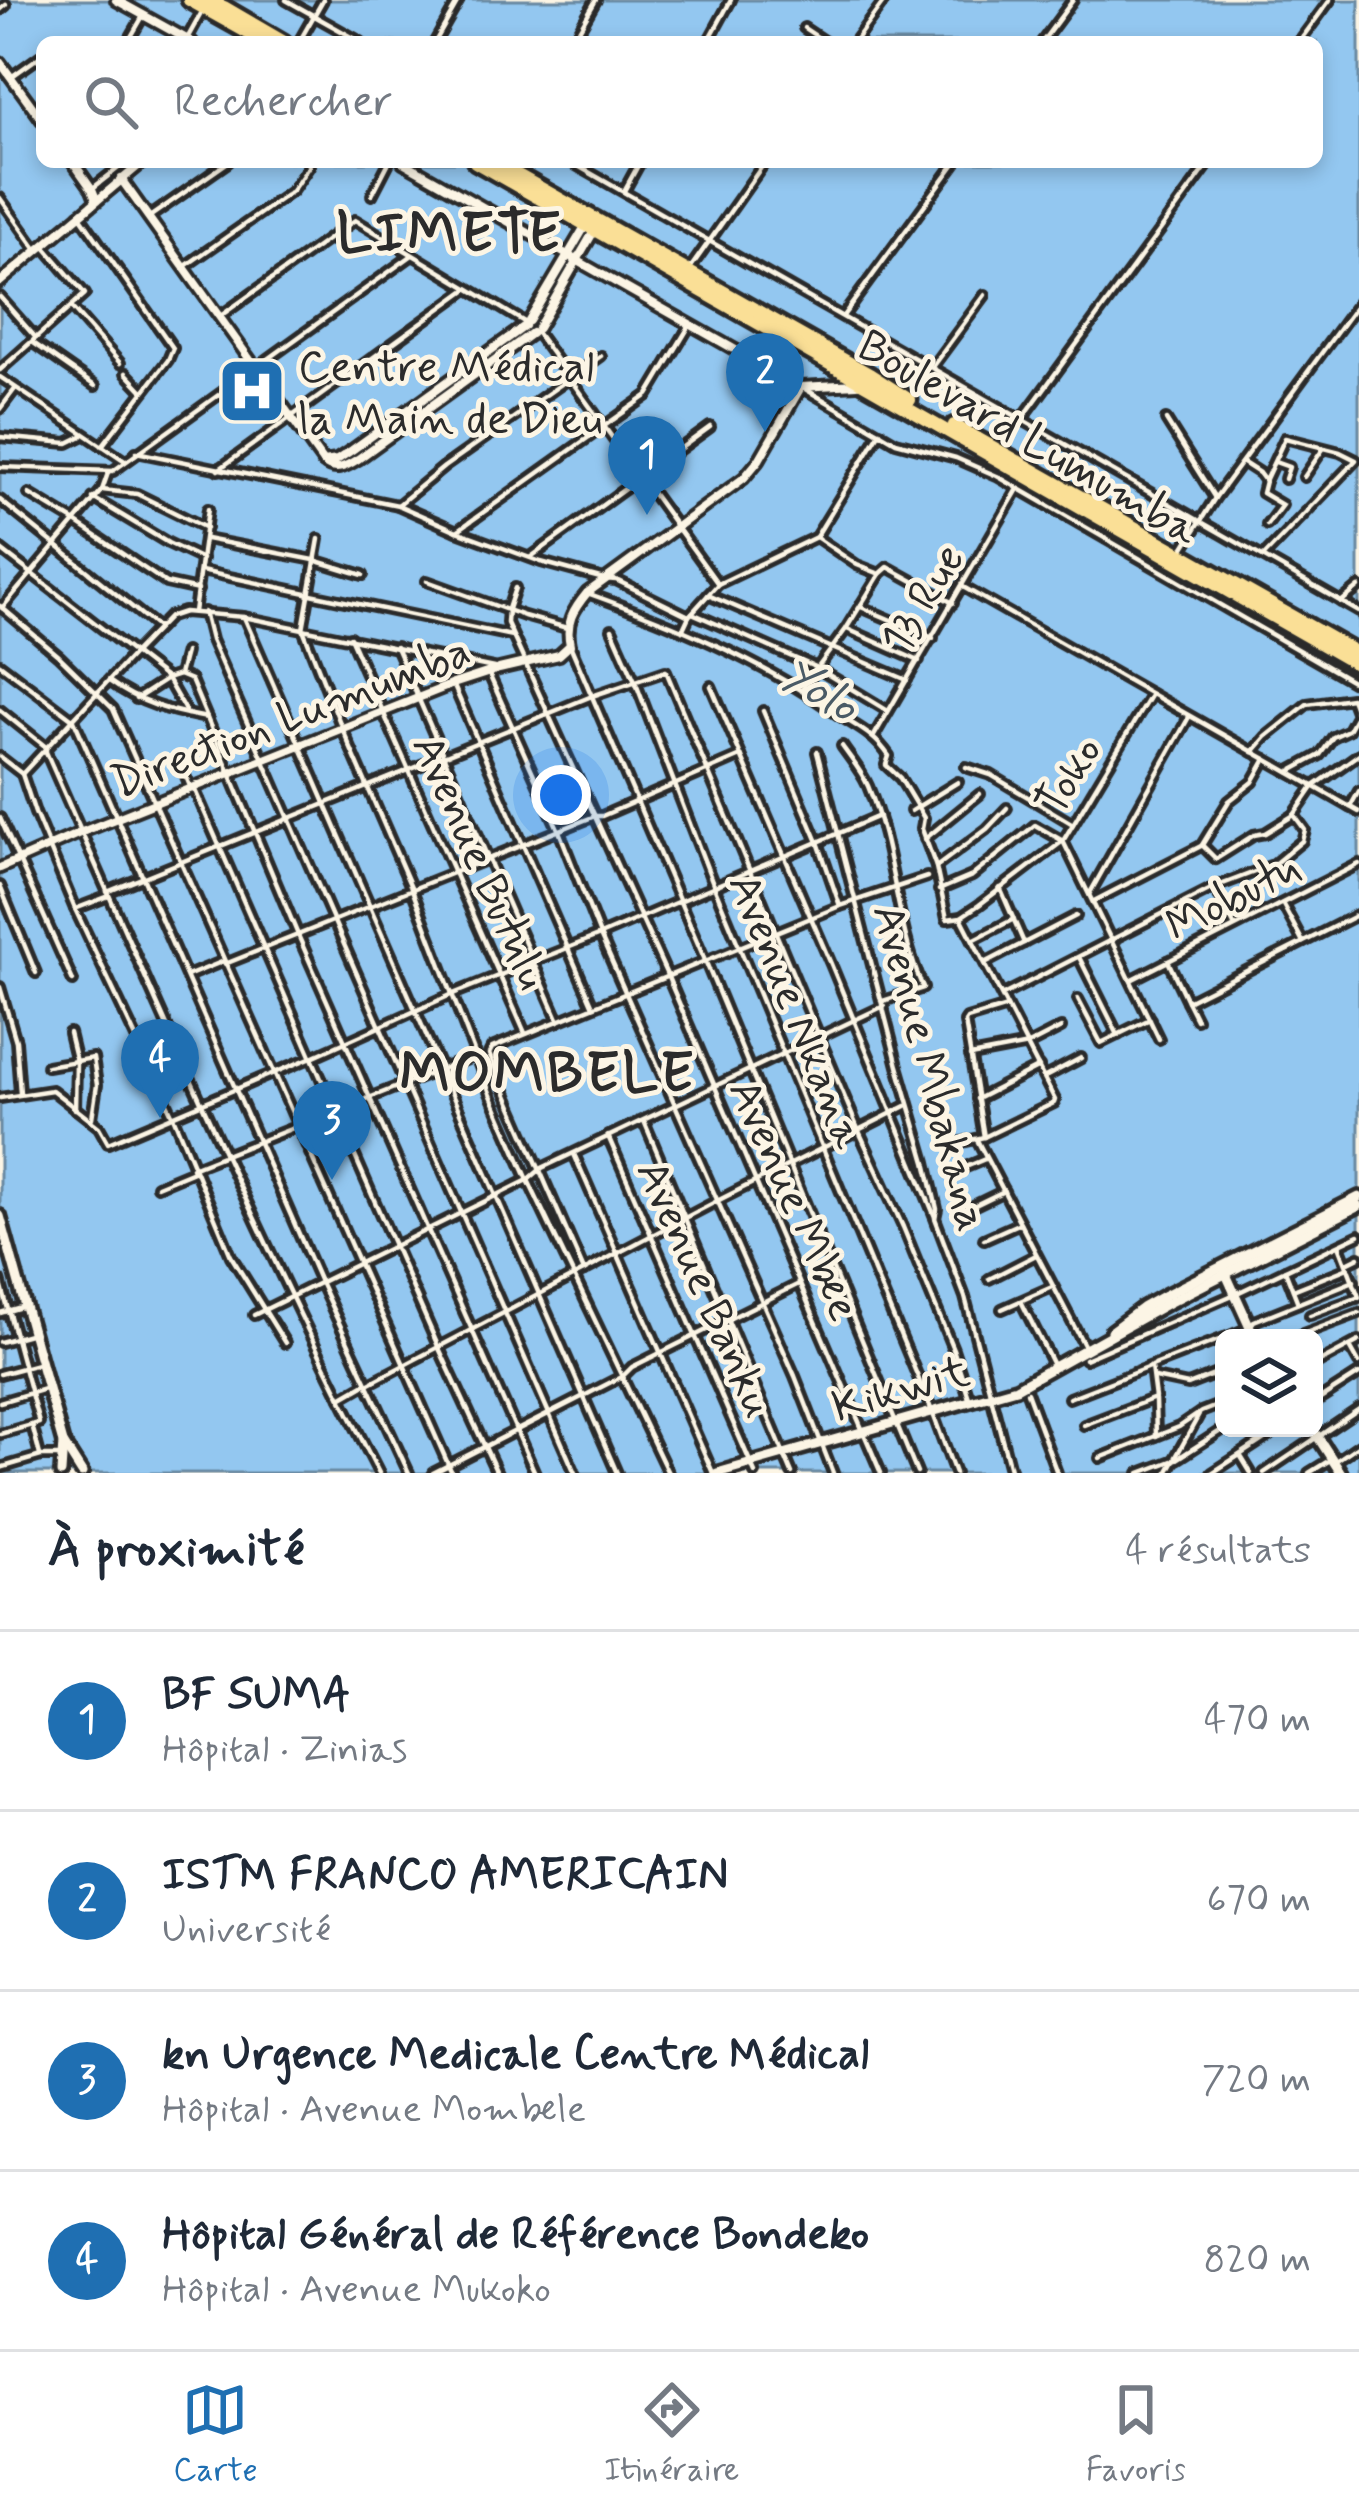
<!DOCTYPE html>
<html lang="fr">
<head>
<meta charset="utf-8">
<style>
  :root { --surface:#fff; --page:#f6f6f7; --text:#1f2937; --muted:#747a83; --line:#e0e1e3; --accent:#1f6fb2 }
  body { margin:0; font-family:Mynerve,sans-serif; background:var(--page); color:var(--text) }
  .controls { position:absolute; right:36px; bottom:36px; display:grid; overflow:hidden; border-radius:18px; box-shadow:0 6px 18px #0003 }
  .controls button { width:108px; height:108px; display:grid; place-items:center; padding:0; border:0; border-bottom:3px solid var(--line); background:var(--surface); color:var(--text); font:60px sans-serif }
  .you { position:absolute; left:561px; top:795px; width:42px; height:42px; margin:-30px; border:9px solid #fff; border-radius:50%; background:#1a73e8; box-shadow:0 0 0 18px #1a73e833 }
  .badge { display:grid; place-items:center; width:78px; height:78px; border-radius:50%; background:var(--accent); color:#fff; font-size:39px; font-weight:700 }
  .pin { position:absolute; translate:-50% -99px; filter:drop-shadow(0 3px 6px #0008) }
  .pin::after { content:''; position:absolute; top:63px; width:42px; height:36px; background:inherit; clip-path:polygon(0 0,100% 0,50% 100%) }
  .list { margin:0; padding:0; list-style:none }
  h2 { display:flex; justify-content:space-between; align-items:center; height:156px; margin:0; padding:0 48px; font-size:51px }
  h2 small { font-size:39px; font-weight:400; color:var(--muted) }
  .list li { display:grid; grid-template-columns:78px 1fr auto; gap:36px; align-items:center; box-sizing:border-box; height:180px; padding:0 48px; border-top:3px solid var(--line) }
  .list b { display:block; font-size:45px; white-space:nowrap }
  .list p { margin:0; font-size:39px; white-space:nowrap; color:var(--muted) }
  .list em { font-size:39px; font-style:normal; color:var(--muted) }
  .icon { flex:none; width:66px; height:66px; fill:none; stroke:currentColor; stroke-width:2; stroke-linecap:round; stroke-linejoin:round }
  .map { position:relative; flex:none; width:1359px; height:1473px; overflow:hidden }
  .search { position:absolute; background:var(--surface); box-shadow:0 6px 18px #0003; left:36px; right:36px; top:36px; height:132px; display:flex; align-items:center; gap:30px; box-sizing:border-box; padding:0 42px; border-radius:18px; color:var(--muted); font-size:45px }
  .sheet { height:876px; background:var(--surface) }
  nav { display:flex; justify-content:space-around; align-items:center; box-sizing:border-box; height:168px; border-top:3px solid var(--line); background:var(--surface); font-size:33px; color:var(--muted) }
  nav a { display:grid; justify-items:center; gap:6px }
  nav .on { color:var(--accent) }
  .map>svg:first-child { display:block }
  .water { fill:#93c7f0; stroke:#6989a1; stroke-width:3; fill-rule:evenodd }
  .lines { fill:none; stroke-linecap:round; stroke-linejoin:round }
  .minor-casing { stroke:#2b2b2b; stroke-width:14 }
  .tertiary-casing { stroke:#2b2b2b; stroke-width:16 }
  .secondary-casing { stroke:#2b2b2b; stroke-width:18 }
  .trunk-casing { stroke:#2b2b2b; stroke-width:21 }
  .minor { stroke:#fcf5e5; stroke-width:4.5 }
  .tertiary { stroke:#fcf5e5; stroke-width:8 }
  .secondary { stroke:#fcf5e5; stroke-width:9 }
  .trunk { stroke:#fadf96; stroke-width:12 }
  .labels { text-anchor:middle; stroke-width:10; stroke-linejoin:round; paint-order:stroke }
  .poi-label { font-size:45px; fill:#2b2b2b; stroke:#fcf5e5; text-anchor:start }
  .street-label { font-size:45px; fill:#2b2b2b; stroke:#fcf5e5 }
  .water-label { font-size:48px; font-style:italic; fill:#4a5a66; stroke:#fcf5e5 }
  .district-label { font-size:57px; font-weight:bold; letter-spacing:3px; fill:#2b2b2b; stroke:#fcf5e5 }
</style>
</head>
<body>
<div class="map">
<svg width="1359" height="1473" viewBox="0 0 1359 1473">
  <rect width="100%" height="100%" fill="#fcf5e5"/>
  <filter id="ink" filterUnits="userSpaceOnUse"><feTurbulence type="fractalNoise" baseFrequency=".00833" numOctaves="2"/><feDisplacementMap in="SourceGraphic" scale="24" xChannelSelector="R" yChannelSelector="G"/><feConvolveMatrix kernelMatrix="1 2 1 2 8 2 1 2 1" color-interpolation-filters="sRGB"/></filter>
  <g filter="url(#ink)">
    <path class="water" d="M 0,0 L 1359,0 L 1359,1473 L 0,1473 ZM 42,42 L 1317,42 L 1317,162 L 42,162 ZM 1224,1338 L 1314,1338 L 1314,1428 L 1224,1428 Z"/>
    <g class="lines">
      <defs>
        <g id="minor">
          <polyline points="286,0 361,42"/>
          <polyline points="0,10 6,5"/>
          <polyline points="804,28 825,42"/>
          <polyline points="188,37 203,10"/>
          <polyline points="128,42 143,16"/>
          <polyline points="299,42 323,0"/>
          <polyline points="435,42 459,0"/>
          <polyline points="572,42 596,0"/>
          <polyline points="708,42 731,0"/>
          <polyline points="854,42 885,0"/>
          <polyline points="1042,42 1073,0"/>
          <polyline points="1299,42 1330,0"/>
          <polyline points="11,77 42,55"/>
          <polyline points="571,162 1359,612"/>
          <polyline points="93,188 126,162"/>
          <polyline points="624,191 640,162"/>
          <polyline points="372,195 389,162"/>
          <polyline points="0,198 37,250"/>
          <polyline points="79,214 173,348 168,360 102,446"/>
          <polyline points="148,218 228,162"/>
          <polyline points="184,267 292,191 309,166"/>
          <polyline points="689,270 765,162"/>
          <polyline points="0,297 36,338"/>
          <polyline points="71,307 120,363"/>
          <polyline points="843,316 956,162"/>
          <polyline points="219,317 355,220 526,323"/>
          <polyline points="536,332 718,584"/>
          <polyline points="32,342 95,386"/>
          <polyline points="932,367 985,295"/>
          <polyline points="0,370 85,294 43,245"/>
          <polyline points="126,373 143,391"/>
          <polyline points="0,377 125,461"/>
          <polyline points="805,389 896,442 956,458 997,476 1359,685"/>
          <polyline points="0,409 15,389"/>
          <polyline points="1022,419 1210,162"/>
          <polyline points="1166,420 1215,498"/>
          <polyline points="0,437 68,443 82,436"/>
          <polyline points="136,452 398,505 457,531 541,562 604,579 616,580 689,616"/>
          <polyline points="1242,462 1259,473 1265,481 1285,438 1340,452 1356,460 1263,557"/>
          <polyline points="1275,462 1289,467 1285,479"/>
          <polyline points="0,467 113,471 411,256"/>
          <polyline points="218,470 466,290"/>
          <polyline points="1304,477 1323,449"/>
          <polyline points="1265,481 1262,493 1282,505 1267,525"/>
          <polyline points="102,490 137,494 206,528"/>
          <polyline points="29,494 74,521 166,583 198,590"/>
          <polyline points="93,498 168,543 202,559"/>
          <polyline points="0,500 158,628"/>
          <polyline points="398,505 444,467 601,356"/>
          <polyline points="457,531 648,395 690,325"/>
          <polyline points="816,537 857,565 880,574"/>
          <polyline points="206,539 314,560 363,575"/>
          <polyline points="319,539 303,629 342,728 411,887 490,1093 528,1180 668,1473"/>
          <polyline points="0,549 167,679 187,714"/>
          <polyline points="1183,549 1215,498 1359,302"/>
          <polyline points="531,557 710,427"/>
          <polyline points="201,571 512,636"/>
          <polyline points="427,581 524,616 567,628"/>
          <polyline points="963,587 1359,812"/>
          <polyline points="515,588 508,609 507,623 667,975 881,1473"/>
          <path d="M 587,593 C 673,624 756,658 831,710 C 854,726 873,732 889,756 L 886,765 L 900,778 L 924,818 L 922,829 L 936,867 L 947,919 L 961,917 L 979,905 L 1063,841 L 1151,694"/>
          <polyline points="708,595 907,680"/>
          <polyline points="1341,602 1359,587"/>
          <polyline points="0,606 59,656 113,709 452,1473"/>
          <polyline points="861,607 933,638"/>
          <polyline points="2,608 102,490 108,473"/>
          <polyline points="194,612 208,509"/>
          <polyline points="204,612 211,640 575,1473"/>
          <polyline points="692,613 817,668 888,711"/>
          <polyline points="244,617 617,1473"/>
          <polyline points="612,629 635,681 714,886 932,1411 955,1473"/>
          <polyline points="683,629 689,616 718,584 816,537 880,432"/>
          <polyline points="847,629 919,661"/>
          <polyline points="350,637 525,1033"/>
          <polyline points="570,645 705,960 917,1473"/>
          <polyline points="396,647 559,1021"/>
          <polyline points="0,664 74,720 320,1282 409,1473"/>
          <polyline points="488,672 559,831 600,935 795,1376 833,1473"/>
          <polyline points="179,675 185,652"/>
          <path d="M 109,681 C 140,704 170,711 207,718"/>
          <polyline points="453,684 593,1006"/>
          <polyline points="711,686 831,964 935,1217"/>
          <polyline points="802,689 846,629 880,574 888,567 953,603"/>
          <polyline points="136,699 167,679 179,675 191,680 298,935 535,1473"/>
          <path d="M 0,710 L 46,747 L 46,752 C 153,995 258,1238 379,1473"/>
          <polyline points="763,711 818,842 840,906"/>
          <polyline points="874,736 1018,489"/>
          <path d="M 842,746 C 851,759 862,772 868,786 C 895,851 895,924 923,988 L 883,1001"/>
          <polyline points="817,752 898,1066 926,1162 937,1209 935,1218 965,1297 1011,1473"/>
          <polyline points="1253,752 1266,737 1307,704 1351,698 1357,714 1348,730 1333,737 1320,755 1289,772"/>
          <polyline points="0,757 22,774 35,813 75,909 172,1114 231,1256 285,1343"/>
          <polyline points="1266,759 1253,782 1229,801 1202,845 1216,859 1254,835 1265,833 1294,815 1314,786 1359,754"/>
          <polyline points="180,761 191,789"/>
          <polyline points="966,767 991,775 1073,824"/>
          <polyline points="22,774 134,653 169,617 184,612 244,617 494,668"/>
          <polyline points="194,788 438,1346 497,1473"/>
          <polyline points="1350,807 1359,791"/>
          <polyline points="911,811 958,782"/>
          <polyline points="0,818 73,981"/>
          <polyline points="925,839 980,794"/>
          <polyline points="936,867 987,829 1007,808"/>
          <polyline points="0,886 36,973"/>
          <polyline points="1215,887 1234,925"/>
          <polyline points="1000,888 1024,943"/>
          <polyline points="939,890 972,876 1035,825 1063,841 1159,1039"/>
          <polyline points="107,892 592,696 666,671 858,1129 903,1227 953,1349 970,1401"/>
          <polyline points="1090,893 1189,717"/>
          <polyline points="1094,901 1201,846"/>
          <polyline points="1283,905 1303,942"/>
          <polyline points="75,909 109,896"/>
          <polyline points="973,940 1014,919"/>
          <polyline points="1079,957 1118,1035"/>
          <polyline points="1168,961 1187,1001 1359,914"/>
          <polyline points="985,963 1076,916"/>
          <polyline points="225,964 595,816 602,816 741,756"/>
          <polyline points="187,976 224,961"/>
          <polyline points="1131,980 1359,864"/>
          <polyline points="0,987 16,1041 20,1093"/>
          <polyline points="1003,995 1215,887 1273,865 1302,841 1305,830 1294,815"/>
          <polyline points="1078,999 1101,1043 1150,1019"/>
          <polyline points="1187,1001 1196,1019"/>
          <polyline points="69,1033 76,1062 75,1109"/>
          <polyline points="970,1056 1028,1045 1061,1028"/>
          <polyline points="47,1066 93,1058 97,1085 92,1118"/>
          <polyline points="1045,1077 1081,1058"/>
          <polyline points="0,1098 52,1090 99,1127 108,1143 312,1057 453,994 600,935 879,816"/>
          <polyline points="977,1099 1039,1067"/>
          <polyline points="644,1121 792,1473"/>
          <polyline points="608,1136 755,1473"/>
          <polyline points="984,1137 965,1022 967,1019 1007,1007"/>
          <polyline points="977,1140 1085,1347"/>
          <polyline points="958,1143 984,1137 1054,1103 1055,1100 961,917"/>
          <polyline points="574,1154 713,1473"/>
          <polyline points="192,1168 475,1056"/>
          <polyline points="961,1169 985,1159"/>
          <polyline points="157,1186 193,1171"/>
          <polyline points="965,1210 1004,1191"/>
          <polyline points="984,1239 1020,1223"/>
          <polyline points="1347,1263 1359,1257"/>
          <polyline points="1285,1270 1298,1303"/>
          <polyline points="584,1271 489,1054 492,1048 840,906 927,877"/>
          <polyline points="989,1279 1036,1255"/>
          <polyline points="0,1280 39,1423 0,1434"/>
          <polyline points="1293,1290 1348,1268"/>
          <polyline points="1021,1301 1054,1367"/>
          <polyline points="1002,1309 1052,1287"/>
          <polyline points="0,1313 25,1306"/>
          <polyline points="254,1315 528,1180 542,1168 884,1006"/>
          <polyline points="1310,1315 1359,1297 1339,1245"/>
          <polyline points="1225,1338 1249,1328 1254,1321 1354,1281"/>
          <polyline points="1292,1338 1359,1313"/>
          <polyline points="0,1342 33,1333"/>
          <polyline points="1350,1347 1359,1363"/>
          <polyline points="1085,1359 1235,1294 1359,1235"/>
          <polyline points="1314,1365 1359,1341"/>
          <polyline points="0,1374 41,1363"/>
          <polyline points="1155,1378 1188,1385 1224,1371"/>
          <polyline points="368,1384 719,1200 906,1106"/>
          <polyline points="1027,1392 1057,1473"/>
          <polyline points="341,1398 367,1383"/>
          <polyline points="1069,1398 1224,1338"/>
          <polyline points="1155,1400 1156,1436"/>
          <polyline points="0,1402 48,1388"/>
          <polyline points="1314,1403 1359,1374"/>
          <polyline points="32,1425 40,1455"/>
          <polyline points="1084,1425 1155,1398 1151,1367"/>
          <polyline points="1240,1455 1251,1473"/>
          <polyline points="1100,1458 1179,1427 1201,1412 1224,1403"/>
          <polyline points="1334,1462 1359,1445"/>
          <polyline points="0,1468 41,1456 59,1456"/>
          <polyline points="433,1473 623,1376 632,1367 799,1284"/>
          <polyline points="1140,1473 1177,1459 1225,1428"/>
          <polyline points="1167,1473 1199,1415"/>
          <polyline points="1212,1473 1281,1428"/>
          <polyline points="1264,1473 1359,1409"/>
          <polyline points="1309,1473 1330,1460"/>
        </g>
        <g id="tertiary">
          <polyline points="116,0 192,42"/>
          <polyline points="0,62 42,120"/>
          <polyline points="73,162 92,189 96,199"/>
          <polyline points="403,162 801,387"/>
          <polyline points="121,179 323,462"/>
          <polyline points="0,282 143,162"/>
          <polyline points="529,321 587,223"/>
          <polyline points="538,328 594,231"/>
          <path d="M 323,462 C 335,473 345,467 358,459 L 532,333"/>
          <polyline points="324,462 337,460 352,450 525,326"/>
          <path d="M 0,868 L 82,832 L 453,684 L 499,669 L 559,655 L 570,645 C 565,623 573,610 587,593 L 744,478 L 759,460 L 801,387 L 857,384"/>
        </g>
        <g id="secondary">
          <polyline points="0,1216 63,1443 82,1473"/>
          <polyline points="1225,1272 1255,1338"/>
          <polyline points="1111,1331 1142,1308 1165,1295 1359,1197"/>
          <polyline points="1312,1428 1341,1473"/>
          <polyline points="61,1473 63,1443"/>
          <polyline points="717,1473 1016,1388 1168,1303 1359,1206"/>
        </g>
        <g id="trunk">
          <polyline points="189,0 264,42"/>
          <polyline points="207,0 224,7 284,42"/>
          <polyline points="475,162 1359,666"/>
          <polyline points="495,162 871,375 910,400"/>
          <polyline points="954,425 1359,654"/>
        </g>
      </defs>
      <use href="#minor" class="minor-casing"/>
      <use href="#tertiary" class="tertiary-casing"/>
      <use href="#secondary" class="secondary-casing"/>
      <use href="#trunk" class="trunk-casing"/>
      <use href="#minor" class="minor"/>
      <use href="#tertiary" class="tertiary"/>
      <use href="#secondary" class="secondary"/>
      <use href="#trunk" class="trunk"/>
    </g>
  </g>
  <defs>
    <symbol id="hospital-square" viewBox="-11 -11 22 22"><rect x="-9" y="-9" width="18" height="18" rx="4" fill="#1f6fb2" stroke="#fcf5e5"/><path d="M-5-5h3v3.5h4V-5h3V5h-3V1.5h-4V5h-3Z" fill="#fff"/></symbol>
  </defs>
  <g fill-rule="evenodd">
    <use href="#hospital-square" x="214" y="353" width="76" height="76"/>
  </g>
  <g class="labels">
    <g class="poi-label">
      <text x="298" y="381">Centre Médical<tspan x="298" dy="52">la Main de Dieu</tspan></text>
    </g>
    <g class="street-label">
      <text transform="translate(1029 436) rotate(30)" y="16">Boulevard Lumumba</text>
      <text transform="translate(921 598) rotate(-59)" y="16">13 Rue</text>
      <text transform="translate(290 715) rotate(-21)" y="16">Direction Lumumba</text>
      <text transform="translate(1067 775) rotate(-58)" y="16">Toko</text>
      <text transform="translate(482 861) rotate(66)" y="16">Avenue Butulu</text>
      <text transform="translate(1232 895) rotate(-27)" y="16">Mobutu</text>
      <text transform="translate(798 1010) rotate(68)" y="16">Avenue Nkana</text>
      <text transform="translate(932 1067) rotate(75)" y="16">Avenue Mbakana</text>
      <text transform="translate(796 1199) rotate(66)" y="16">Avenue Mbee</text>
      <text transform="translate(707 1288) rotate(66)" y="16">Avenue Banku</text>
      <text transform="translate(900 1387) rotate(-16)" y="16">Kikwit</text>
    </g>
    <g class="water-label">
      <text transform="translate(820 688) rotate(30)" y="17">Yolo</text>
    </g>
    <g class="district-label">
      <text x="450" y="251">LIMETE</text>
      <text x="548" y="1091">MOMBELE</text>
    </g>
  </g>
</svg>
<div class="controls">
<button><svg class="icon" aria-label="layers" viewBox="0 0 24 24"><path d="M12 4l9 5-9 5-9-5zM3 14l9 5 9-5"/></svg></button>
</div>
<div class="you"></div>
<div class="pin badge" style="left:647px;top:515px">1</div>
<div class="pin badge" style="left:765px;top:432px">2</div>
<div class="pin badge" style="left:332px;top:1180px">3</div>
<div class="pin badge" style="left:160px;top:1118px">4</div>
<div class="search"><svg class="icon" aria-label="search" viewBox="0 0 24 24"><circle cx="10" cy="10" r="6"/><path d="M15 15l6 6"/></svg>Rechercher</div>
</div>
<section class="sheet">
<h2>À proximité<small>4 résultats</small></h2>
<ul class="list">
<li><span class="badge">1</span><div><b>BF SUMA</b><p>Hôpital · Zinias</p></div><em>470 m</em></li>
<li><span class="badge">2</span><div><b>ISTM FRANCO AMERICAIN</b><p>Université</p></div><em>670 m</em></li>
<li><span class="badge">3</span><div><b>kn Urgence Medicale Centre Médical</b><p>Hôpital · Avenue Mombele</p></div><em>720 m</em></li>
<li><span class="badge">4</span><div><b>Hôpital Général de Référence Bondeko</b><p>Hôpital · Avenue Mukoko</p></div><em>820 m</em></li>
</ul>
</section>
<nav>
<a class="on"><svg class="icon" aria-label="map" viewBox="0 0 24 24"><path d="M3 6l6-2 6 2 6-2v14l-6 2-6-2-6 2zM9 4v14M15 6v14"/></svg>Carte</a>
<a><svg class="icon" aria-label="directions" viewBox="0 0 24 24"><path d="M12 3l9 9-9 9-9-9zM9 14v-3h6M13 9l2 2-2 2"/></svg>Itinéraire</a>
<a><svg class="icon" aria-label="saved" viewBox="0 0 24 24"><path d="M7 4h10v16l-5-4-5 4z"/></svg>Favoris</a>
</nav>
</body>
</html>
